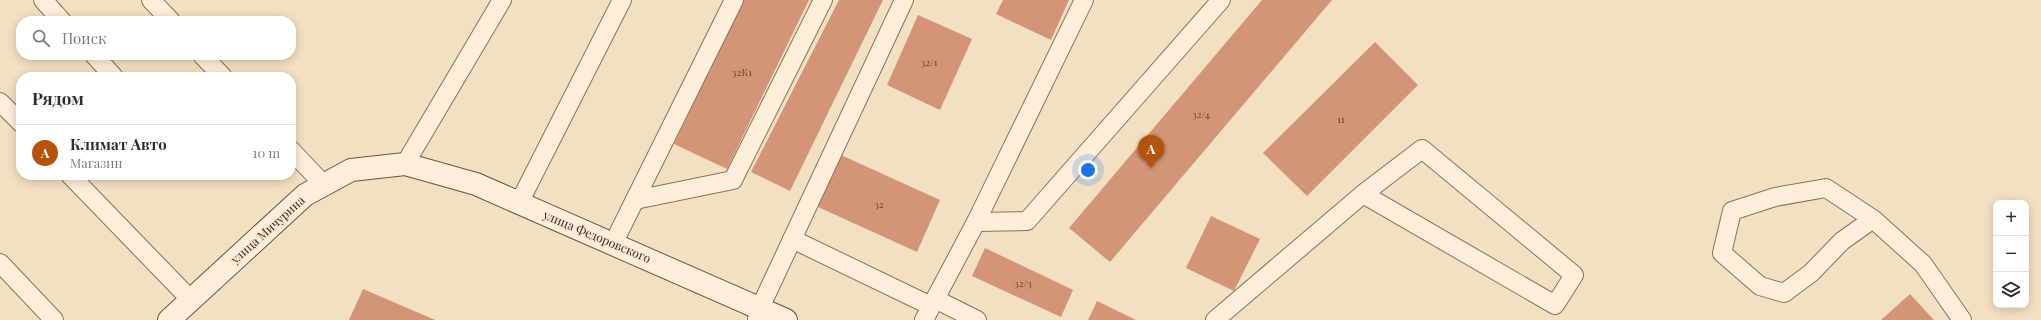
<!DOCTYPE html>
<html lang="ru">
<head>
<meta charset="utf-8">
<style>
  :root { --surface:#fff; --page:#f7f7f7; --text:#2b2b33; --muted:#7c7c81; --line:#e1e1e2; --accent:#b45309 }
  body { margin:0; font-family:"Playfair Display",serif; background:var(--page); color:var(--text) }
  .controls { position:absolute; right:12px; bottom:12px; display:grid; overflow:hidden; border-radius:8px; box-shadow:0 2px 10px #0003 }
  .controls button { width:36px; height:36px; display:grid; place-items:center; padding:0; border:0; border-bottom:1px solid var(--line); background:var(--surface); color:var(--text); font:20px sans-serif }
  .you { position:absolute; left:1088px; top:170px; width:14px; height:14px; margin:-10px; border:3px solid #fff; border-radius:50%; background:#1a73e8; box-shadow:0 0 0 6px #1a73e833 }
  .badge { display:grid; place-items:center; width:26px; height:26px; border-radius:50%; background:var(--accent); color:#fff; font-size:13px; font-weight:700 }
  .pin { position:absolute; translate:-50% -33px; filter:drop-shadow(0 1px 2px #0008) }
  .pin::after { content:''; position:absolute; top:21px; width:14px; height:12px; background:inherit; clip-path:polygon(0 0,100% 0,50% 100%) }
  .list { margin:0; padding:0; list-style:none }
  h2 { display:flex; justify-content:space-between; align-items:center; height:52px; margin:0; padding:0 16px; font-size:17px }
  h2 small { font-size:13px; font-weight:400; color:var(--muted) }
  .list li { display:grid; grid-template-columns:26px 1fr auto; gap:12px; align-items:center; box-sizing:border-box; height:56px; padding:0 16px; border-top:1px solid var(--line) }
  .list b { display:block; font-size:15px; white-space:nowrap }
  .list p { margin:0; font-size:13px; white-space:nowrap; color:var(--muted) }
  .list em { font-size:13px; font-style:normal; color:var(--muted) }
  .icon { flex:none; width:22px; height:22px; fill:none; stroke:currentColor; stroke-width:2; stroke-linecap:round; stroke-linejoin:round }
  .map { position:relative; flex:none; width:2041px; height:320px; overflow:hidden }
  .search { position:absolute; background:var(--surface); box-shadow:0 2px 10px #0003; left:16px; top:16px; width:280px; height:44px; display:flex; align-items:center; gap:10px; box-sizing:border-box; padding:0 14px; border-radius:16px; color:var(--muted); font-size:15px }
  .panel { position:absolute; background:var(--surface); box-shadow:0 2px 10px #0003; left:16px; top:72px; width:280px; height:108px; border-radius:16px }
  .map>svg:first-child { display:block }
  .building { fill:#d49476 }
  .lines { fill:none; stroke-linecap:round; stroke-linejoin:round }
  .lane-casing { stroke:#8f7058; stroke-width:20 }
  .secondary-casing { stroke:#71513b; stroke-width:24 }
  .lane { stroke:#fceed8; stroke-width:18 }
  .secondary { stroke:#fceed8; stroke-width:22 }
  .labels { text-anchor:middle; stroke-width:4; stroke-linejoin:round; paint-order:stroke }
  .number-label { font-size:10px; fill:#634433 }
  .street-label { font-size:12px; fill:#3d2a1d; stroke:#f9ead4 }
</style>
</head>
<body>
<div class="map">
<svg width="2041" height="320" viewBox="0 0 2041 320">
  <rect width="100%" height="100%" fill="#f2e0c3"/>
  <g class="building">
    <polygon points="744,0 809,0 727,169 674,144"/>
    <polygon points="839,0 883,0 790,191 751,172"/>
    <polygon points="1003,0 1069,0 1051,40 996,14"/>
    <polygon points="1262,0 1332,0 1110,262 1069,228"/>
    <polygon points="918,15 972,39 940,110 887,85"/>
    <polygon points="1375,42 1418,85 1307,196 1263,153"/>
    <polygon points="841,155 940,200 917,252 818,207"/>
    <polygon points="1211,216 1260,239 1234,291 1186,268"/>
    <polygon points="985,248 1073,290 1061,317 972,276"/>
    <polygon points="363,289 435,320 349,320"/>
    <polygon points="1910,294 1934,320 1881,320"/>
    <polygon points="1097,301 1136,320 1088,320"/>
  </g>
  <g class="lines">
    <defs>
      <g id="lane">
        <polyline points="43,0 62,21"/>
        <polyline points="151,0 171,21"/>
        <polyline points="94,55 114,77"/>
        <polyline points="202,55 223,77"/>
        <polyline points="0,102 21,123"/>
        <polyline points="291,150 324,185"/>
        <polyline points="405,164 502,0"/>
        <polyline points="70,175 191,300"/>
        <polyline points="635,200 733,180 823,0"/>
        <polyline points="519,203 622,0"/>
        <polyline points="1873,219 1842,241 1811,273 1784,293 1760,286 1722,253 1732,211 1775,197 1826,188 1873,219 1923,264 1962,320"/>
        <polyline points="976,222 1027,221 1221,0"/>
        <polyline points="792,239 931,306"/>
        <polyline points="613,244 734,0"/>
        <polyline points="0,263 54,320"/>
        <polyline points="935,299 977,320"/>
        <polyline points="757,320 760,308 904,0"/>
        <polyline points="924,320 976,222 1084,0"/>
        <polyline points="1215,320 1363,194 1422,149 1574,275 1555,305 1363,194"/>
      </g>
      <polyline id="secondary" points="169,320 305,195 351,170 405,164 476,184 786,320"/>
    </defs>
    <use href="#lane" class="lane-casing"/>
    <use href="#secondary" class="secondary-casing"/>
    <use href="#lane" class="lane"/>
    <use href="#secondary" class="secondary"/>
  </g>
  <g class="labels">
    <g class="number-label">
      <text x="929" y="66">32/1</text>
      <text x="742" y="76">32К1</text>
      <text x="1201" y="118">32/4</text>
      <text x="1341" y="123">11</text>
      <text x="879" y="208">32</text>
      <text x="1023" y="287">32/3</text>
    </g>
    <g class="street-label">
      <text transform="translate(268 230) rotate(-42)" y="4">улица Мичурина</text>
      <text transform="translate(597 237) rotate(23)" y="4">улица Федоровского</text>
    </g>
  </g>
</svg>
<div class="controls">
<button>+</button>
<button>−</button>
<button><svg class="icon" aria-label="layers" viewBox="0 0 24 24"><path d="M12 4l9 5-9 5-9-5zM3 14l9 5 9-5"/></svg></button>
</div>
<div class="you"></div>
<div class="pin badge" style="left:1151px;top:168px">A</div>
<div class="search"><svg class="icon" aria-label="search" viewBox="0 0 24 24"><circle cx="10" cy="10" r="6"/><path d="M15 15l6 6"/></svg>Поиск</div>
<section class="panel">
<h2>Рядом<small></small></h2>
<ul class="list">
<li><span class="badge">A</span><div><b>Климат Авто</b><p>Магазин</p></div><em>10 m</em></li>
</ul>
</section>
</div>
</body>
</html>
